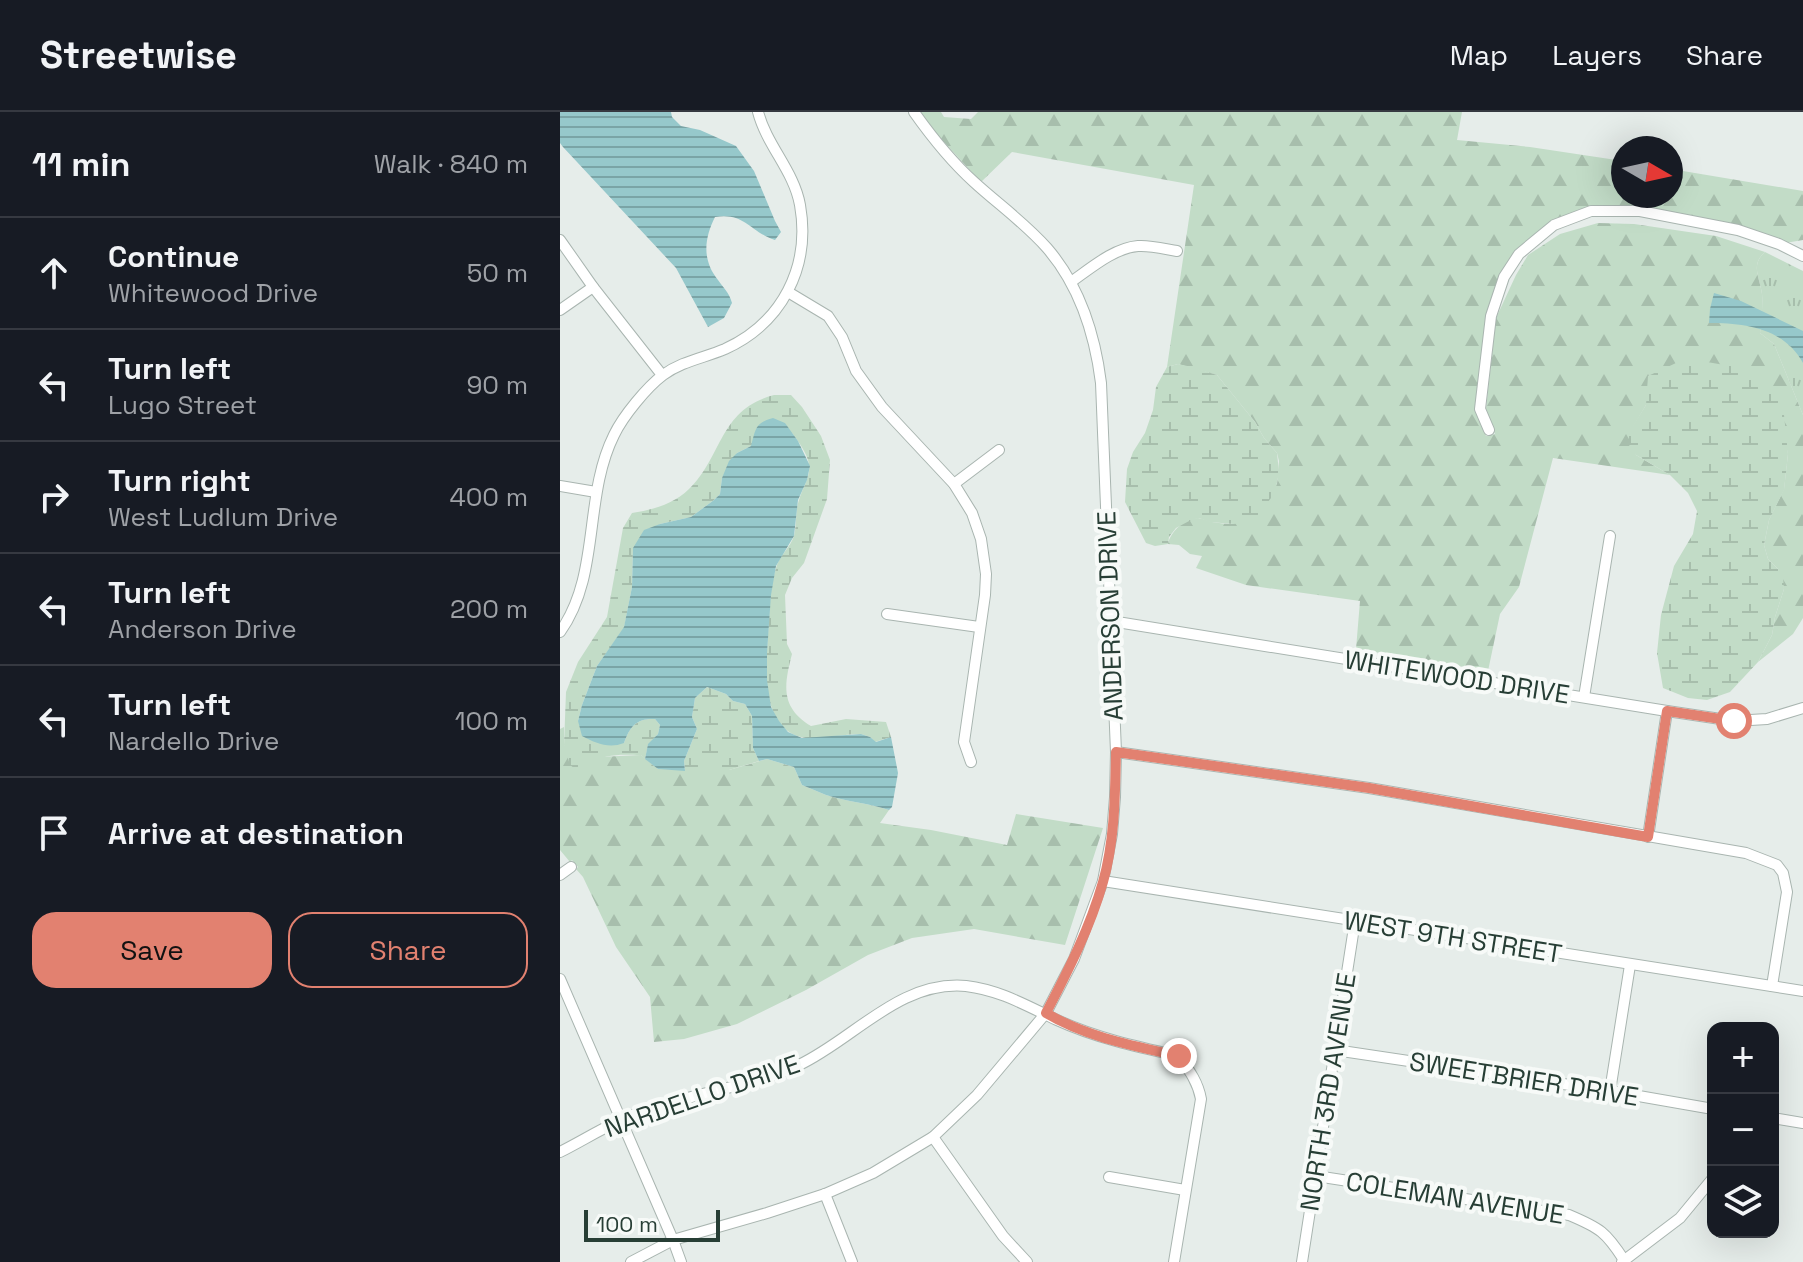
<!DOCTYPE html>
<html lang="en">
<head>
<meta charset="utf-8">
<style>
  :root { --surface:#171b24; --page:#242831; --text:#f1f3f6; --muted:#9ea1a6; --line:#363941; --accent:#e28170 }
  body { margin:0; font-family:"Space Grotesk",sans-serif; background:var(--page); color:var(--text) }
  .controls { position:absolute; right:24px; bottom:24px; display:grid; overflow:hidden; border-radius:16px; box-shadow:0 8px 32px #0002 }
  .controls button { width:72px; height:72px; display:grid; place-items:center; padding:0; border:0; border-bottom:2px solid var(--line); background:var(--surface); color:var(--text); font:40px sans-serif }
  .compass { position:absolute; left:1051px; top:24px; width:72px; height:72px; border-radius:50%; background:var(--surface); box-shadow:0 8px 32px #0002; rotate:99deg }
  .scale { position:absolute; left:24px; bottom:20px; width:136px; box-sizing:border-box; padding-left:8px; border:4px solid #273e35; border-top:0; font-size:22px; line-height:28px; white-space:nowrap; color:#273e35; -webkit-text-stroke:6px #f7faf8; paint-order:stroke }
  .stop { position:absolute; width:24px; height:24px; margin:-18px; border:6px solid #e28170; border-radius:50%; background:#fff }
  .stop.end { background:#e28170; border-color:#fff; box-shadow:0 2px 8px #0008 }
  .list { margin:0; padding:0; list-style:none }
  h2 { display:flex; justify-content:space-between; align-items:center; height:104px; margin:0; padding:0 32px; font-size:34px }
  h2 small { font-size:26px; font-weight:400; color:var(--muted) }
  .list li { display:grid; grid-template-columns:52px 1fr auto; gap:24px; align-items:center; box-sizing:border-box; height:112px; padding:0 32px; border-top:2px solid var(--line) }
  .list b { display:block; font-size:30px; white-space:nowrap }
  .list p { margin:0; font-size:26px; white-space:nowrap; color:var(--muted) }
  .list em { font-size:26px; font-style:normal; color:var(--muted) }
  .actions { display:flex; gap:16px; padding:24px 32px }
  .actions a { flex:1; padding:18px 0; border:2px solid var(--accent); border-radius:24px; text-align:center; font-size:28px; color:var(--accent) }
  .actions .main { background:var(--accent); color:#111 }
  .icon { flex:none; width:44px; height:44px; fill:none; stroke:currentColor; stroke-width:2; stroke-linecap:round; stroke-linejoin:round }
  .map { position:relative; flex:none; width:1243px; height:1150px; overflow:hidden }
  header { display:flex; align-items:center; gap:48px; box-sizing:border-box; height:112px; padding:0 40px; background:var(--surface); border-bottom:2px solid var(--line) }
  header strong { font-size:38px }
  nav { display:flex; gap:44px; margin-inline-start:auto; font-size:28px }
  main { display:flex }
  aside { flex:1; background:var(--surface) }
  .map>svg:first-child { display:block }
  .grass { fill:url(#grass-tufts) }
  .forest { fill:url(#forest-firs) }
  .wetland { fill:url(#wetland-marsh) }
  .water { fill:url(#water-rules) }
  .lines { fill:none; stroke-linecap:round; stroke-linejoin:round }
  .minor-casing { stroke:#a9b5b0; stroke-width:12 }
  .minor { stroke:#fff; stroke-width:10 }
  .route { stroke:#e28170; stroke-width:10 }
  .labels { text-anchor:middle; stroke-width:8; stroke-linejoin:round; paint-order:stroke }
  .street-label { font-size:26px; fill:#273e35; stroke:#f7faf8 }
</style>
</head>
<body>
<header>
<strong>Streetwise</strong>
<nav><a>Map</a><a>Layers</a><a>Share</a></nav>
</header>
<main>
<aside>
<h2>11 min<small>Walk · 840 m</small></h2>
<ul class="list">
<li><svg class="icon" aria-label="ahead" viewBox="0 0 24 24"><path d="M12 20V5M6 11l6-6 6 6"/></svg><div><b>Continue</b><p>Whitewood Drive</p></div><em>50 m</em></li>
<li><svg class="icon" aria-label="left" viewBox="0 0 24 24"><path d="M17 20v-9H6M10 6l-5 5 5 5"/></svg><div><b>Turn left</b><p>Lugo Street</p></div><em>90 m</em></li>
<li><svg class="icon" aria-label="right" viewBox="0 0 24 24"><path d="M7 20v-9h11M14 6l5 5-5 5"/></svg><div><b>Turn right</b><p>West Ludlum Drive</p></div><em>400 m</em></li>
<li><svg class="icon" aria-label="left" viewBox="0 0 24 24"><path d="M17 20v-9H6M10 6l-5 5 5 5"/></svg><div><b>Turn left</b><p>Anderson Drive</p></div><em>200 m</em></li>
<li><svg class="icon" aria-label="left" viewBox="0 0 24 24"><path d="M17 20v-9H6M10 6l-5 5 5 5"/></svg><div><b>Turn left</b><p>Nardello Drive</p></div><em>100 m</em></li>
<li><svg class="icon" aria-label="arrive" viewBox="0 0 24 24"><path d="M6 21V4h12l-3 4 3 4H6"/></svg><div><b>Arrive at destination</b></div></li>
</ul>
<div class="actions"><a class="main">Save</a><a>Share</a></div>
</aside>
<div class="map">
<svg width="1243" height="1150" viewBox="0 0 1243 1150">
  <defs>
    <pattern id="grass-tufts" width="24" height="20" patternUnits="userSpaceOnUse" patternTransform="scale(2)"><rect width="24" height="20" fill="#c2dcc7"/><path d="M3 7l-1-3M5 7V3M7 7l1-3M15 17l-1-3M17 17v-4M19 17l1-3" fill="none" stroke="#a7beac"/></pattern>
    <pattern id="forest-firs" width="22" height="20" patternUnits="userSpaceOnUse" patternTransform="scale(2)"><rect width="22" height="20" fill="#c2dcc7"/><path d="M5 1l3.5 6h-7zM16 11l3.5 6h-7z" fill="#a7beac"/></pattern>
    <pattern id="wetland-marsh" width="20" height="14" patternUnits="userSpaceOnUse" patternTransform="scale(2)"><rect width="20" height="14" fill="#c2dcc7"/><path d="M1 5h8M5 5V1M11 12h8M15 12V8" fill="none" stroke="#a7beac"/></pattern>
    <pattern id="water-rules" width="6" height="5" patternUnits="userSpaceOnUse" patternTransform="scale(2)"><rect width="6" height="5" fill="#96c8cb"/><path d="M0 2.5h6" fill="none" stroke="#7aa4a6"/></pattern>
  </defs>
  <rect width="100%" height="100%" fill="#e6edea"/>
  <path class="grass" d="M 1205,140 L 1243,159 L 1243,303 L 1214,232 L 1200,221 C 1201,209 1203,195 1202,182 C 1200,166 1190,153 1205,140 Z"/>
  <g class="forest">
    <path d="M 360,0 L 381,0 L 384,5 L 411,7 L 418,0 L 902,0 L 897,28 L 970,35 L 1063,49 L 1063,84 L 1111,84 L 1111,57 L 1243,79 L 1243,128 L 1225,131 L 1075,102 L 1036,101 L 995,114 L 946,159 L 926,204 L 915,296 L 926,324 L 935,322 L 926,297 L 936,206 L 956,163 L 968,143 L 1000,122 L 1038,111 L 1074,112 L 1156,124 L 1205,140 C 1190,153 1200,166 1202,182 C 1203,195 1201,208 1200,221 L 1214,232 L 1243,303 L 1243,506 L 1233,522 L 1198,550 L 1212,523 L 1215,505 L 1224,477 L 1218,457 L 1208,447 L 1204,433 L 1209,408 L 1224,377 L 1228,342 L 1226,333 L 1086,293 L 1070,320 L 1076,343 L 1110,363 L 993,346 L 959,475 L 940,502 L 928,559 L 796,537 L 800,489 L 686,473 L 636,456 L 642,444 L 630,442 L 619,433 L 608,432 C 610,420 625,406 638,406 C 640,406 650,409 652,410 C 659,411 666,412 673,412 L 717,372 L 719,349 L 717,341 L 704,326 L 695,310 L 657,263 L 618,252 L 607,255 L 634,73 L 452,40 L 421,70 L 371,16 Z"/>
    <path d="M 4,615 L 4,633 L 30,650 L 38,645 L 81,643 L 98,657 L 169,658 L 207,647 L 234,655 L 242,673 C 250,676 258,680 266,683 C 287,690 309,691 329,698 L 320,711 L 371,718 L 447,733 L 456,702 L 543,716 L 505,833 L 414,817 L 352,826 L 308,843 L 246,878 L 177,912 L 124,927 L 94,930 L 90,885 L 56,835 L 23,765 L 16,757 L 18,755 L 12,748 L 10,750 L 0,738 L 0,617 Z"/>
  </g>
  <g class="wetland">
    <polygon points="1147,250 1182,256 1212,279 1221,291 1224,303 1228,342 1224,378 1209,408 1204,433 1208,447 1218,457 1223,465 1224,477 1215,505 1212,523 1198,550 1170,580 1147,588 1128,586 1103,576 1097,541 1101,503 1114,454 1133,422 1137,399 1128,381 1110,363 1076,343 1069,333 1069,320 1086,293 1088,264 1116,251"/>
    <polygon points="618,252 632,255 657,263 695,310 704,326 717,341 719,360 715,381 697,404 687,411 673,412 650,410 639,406 631,408 616,416 609,425 608,432 595,434 586,431 565,390 567,357 573,340 585,321 593,298 596,275 607,255"/>
    <path d="M 214,283 L 231,283 L 242,295 L 261,324 L 270,348 L 267,387 L 244,451 L 232,466 L 225,483 L 227,532 L 232,542 C 224,573 220,595 251,614 L 286,607 L 326,610 L 331,625 L 315,630 L 310,625 L 301,622 C 282,621 260,630 241,625 C 200,615 206,554 208,523 C 210,501 209,477 216,456 C 219,444 230,436 234,424 C 237,413 235,399 239,388 C 242,377 251,364 249,353 C 248,342 238,329 232,321 L 191,334 L 177,341 L 162,366 L 160,382 L 154,388 L 131,405 L 100,412 L 73,436 L 72,475 L 64,516 L 37,554 L 22,593 L 18,609 L 64,631 C 70,614 77,606 95,607 L 100,613 L 98,622 L 88,633 L 85,647 L 81,643 C 53,642 41,642 18,659 L 10,653 L 4,633 L 6,580 L 18,550 L 47,505 L 63,416 L 72,401 C 92,398 114,392 129,377 C 163,344 159,297 214,283 Z"/>
    <polygon points="147,575 166,582 173,589 185,592 192,604 193,636 199,649 169,658 125,659 124,649 137,617 132,605 135,586"/>
  </g>
  <g class="water">
    <path d="M 0,0 L 111,0 L 112,5 L 121,14 L 140,18 L 176,34 L 194,59 L 215,109 L 221,120 L 215,128 C 190,120 185,100 155,105 C 144,127 142,148 158,168 C 164,177 169,180 172,191 L 164,206 L 148,215 L 116,156 L 3,35 L 0,31 Z"/>
    <path d="M 1154,181 L 1181,189 L 1243,219 L 1243,251 C 1224,216 1185,211 1149,211 L 1150,197 Z"/>
    <path d="M 213,306 L 225,311 L 238,329 L 250,354 L 247,368 L 238,388 L 234,424 L 216,454 L 211,483 L 207,541 L 207,568 L 211,595 L 219,609 L 228,620 L 242,626 L 301,622 L 310,625 L 316,630 L 331,625 L 338,661 L 332,695 L 329,698 C 309,691 287,690 266,683 C 258,680 250,676 242,673 L 234,655 L 207,647 L 199,649 L 193,636 L 192,604 L 185,592 L 173,589 L 166,582 L 147,575 L 135,586 L 132,605 L 137,617 L 124,649 L 125,659 L 98,657 L 85,647 L 88,632 L 98,622 L 100,613 L 95,607 C 77,606 70,614 64,631 C 49,637 35,631 22,624 L 18,609 L 22,593 L 37,554 L 64,515 L 72,475 L 73,436 L 84,418 L 100,412 L 131,405 L 154,388 L 160,382 L 162,366 L 169,349 L 177,341 L 191,334 C 196,316 195,311 213,306 Z"/>
  </g>
  <g class="lines">
    <defs>
      <g id="minor">
        <polyline points="0,128 33,175 102,263"/>
        <path d="M 511,170 C 531,156 554,136 578,134 C 590,133 605,137 617,139"/>
        <polyline points="228,180 268,204 282,225 296,259 322,295 394,372 412,401 421,427 426,462 425,483 404,630 411,650"/>
        <polyline points="0,198 33,175"/>
        <polyline points="929,318 920,297 931,204 944,165 959,142 994,113 1031,99 1080,99 1178,118 1219,132 1243,144"/>
        <polyline points="394,372 439,338"/>
        <polyline points="0,374 36,380"/>
        <polyline points="327,502 419,515"/>
        <polyline points="551,509 1107,599 1174,609 1207,607 1243,596"/>
        <path d="M 0,520 C 41,463 23,385 54,323 C 63,304 87,275 103,263 C 122,249 144,246 165,237 C 222,211 251,155 240,93 C 234,59 207,34 198,0"/>
        <polyline points="1024,585 1050,424"/>
        <polyline points="556,640 809,676 1186,741 1217,753 1223,761 1227,780 1212,874"/>
        <polyline points="1088,725 1107,599"/>
        <polyline points="0,763 11,755"/>
        <polyline points="543,769 1243,879"/>
        <polyline points="0,867 113,1128 121,1150"/>
        <polyline points="775,938 1050,979 1153,997"/>
        <polyline points="1050,979 1070,853"/>
        <polyline points="1213,1006 1243,1011"/>
        <polyline points="373,1025 443,1124 467,1150"/>
        <path d="M 0,1040 C 20,1030 39,1018 59,1009 C 77,1000 98,995 117,989 C 157,977 200,971 239,953 C 294,927 340,868 406,874 C 440,878 467,894 497,908 C 536,926 578,935 619,944 C 629,958 638,970 641,987 L 614,1150"/>
        <path d="M 756,1064 L 1009,1103 C 1040,1116 1046,1120 1064,1148"/>
        <polyline points="549,1065 625,1078"/>
        <polyline points="265,1082 292,1150"/>
        <path d="M 71,1150 L 113,1128 L 207,1101 L 265,1082 L 313,1061 L 373,1025 L 417,983 L 486,901 L 514,847 L 543,769 L 552,722 L 555,685 L 556,640 L 541,271 C 535,223 519,173 487,136 C 465,111 438,92 414,70 C 392,50 371,24 354,0"/>
        <polyline points="742,1150 795,809"/>
        <polyline points="1062,1150 1120,1106 1153,1066"/>
      </g>
    </defs>
    <use href="#minor" class="minor-casing"/>
    <use href="#minor" class="minor"/>
  </g>
  <g class="lines">
    <path class="route" d="M 619,944 C 574,934 526,925 486,901 C 508,859 530,816 543,770 C 555,728 555,683 556,640 L 809,676 L 1088,725 L 1107,599 L 1174,609"/>
  </g>
  <g class="labels">
    <g class="street-label">
      <text transform="translate(550 504) rotate(-92)" y="9">ANDERSON DRIVE</text>
      <text transform="translate(897 565) rotate(9)" y="9">WHITEWOOD DRIVE</text>
      <text transform="translate(893 825) rotate(9)" y="9">WEST 9TH STREET</text>
      <text transform="translate(964 967) rotate(9)" y="9">SWEETBRIER DRIVE</text>
      <text transform="translate(768 980) rotate(-81)" y="9">NORTH 3RD AVENUE</text>
      <text transform="translate(142 984) rotate(-19)" y="9">NARDELLO DRIVE</text>
      <text transform="translate(895 1086) rotate(9)" y="9">COLEMAN AVENUE</text>
    </g>
  </g>
</svg>
<div class="controls">
<button>+</button>
<button>−</button>
<button><svg class="icon" aria-label="layers" viewBox="0 0 24 24"><path d="M12 4l9 5-9 5-9-5zM3 14l9 5 9-5"/></svg></button>
</div>
<svg class="compass" viewBox="-18 -18 36 36"><path d="M0-13l5 13h-10z" fill="#e53935"/><path d="M0 13l5-13h-10z" fill="#9ea1a6"/></svg>
<div class="scale">100 m</div>
<div class="stop" style="left:1174px;top:609px"></div>
<div class="stop end" style="left:619px;top:944px"></div>
</div>
</main>
</body>
</html>
